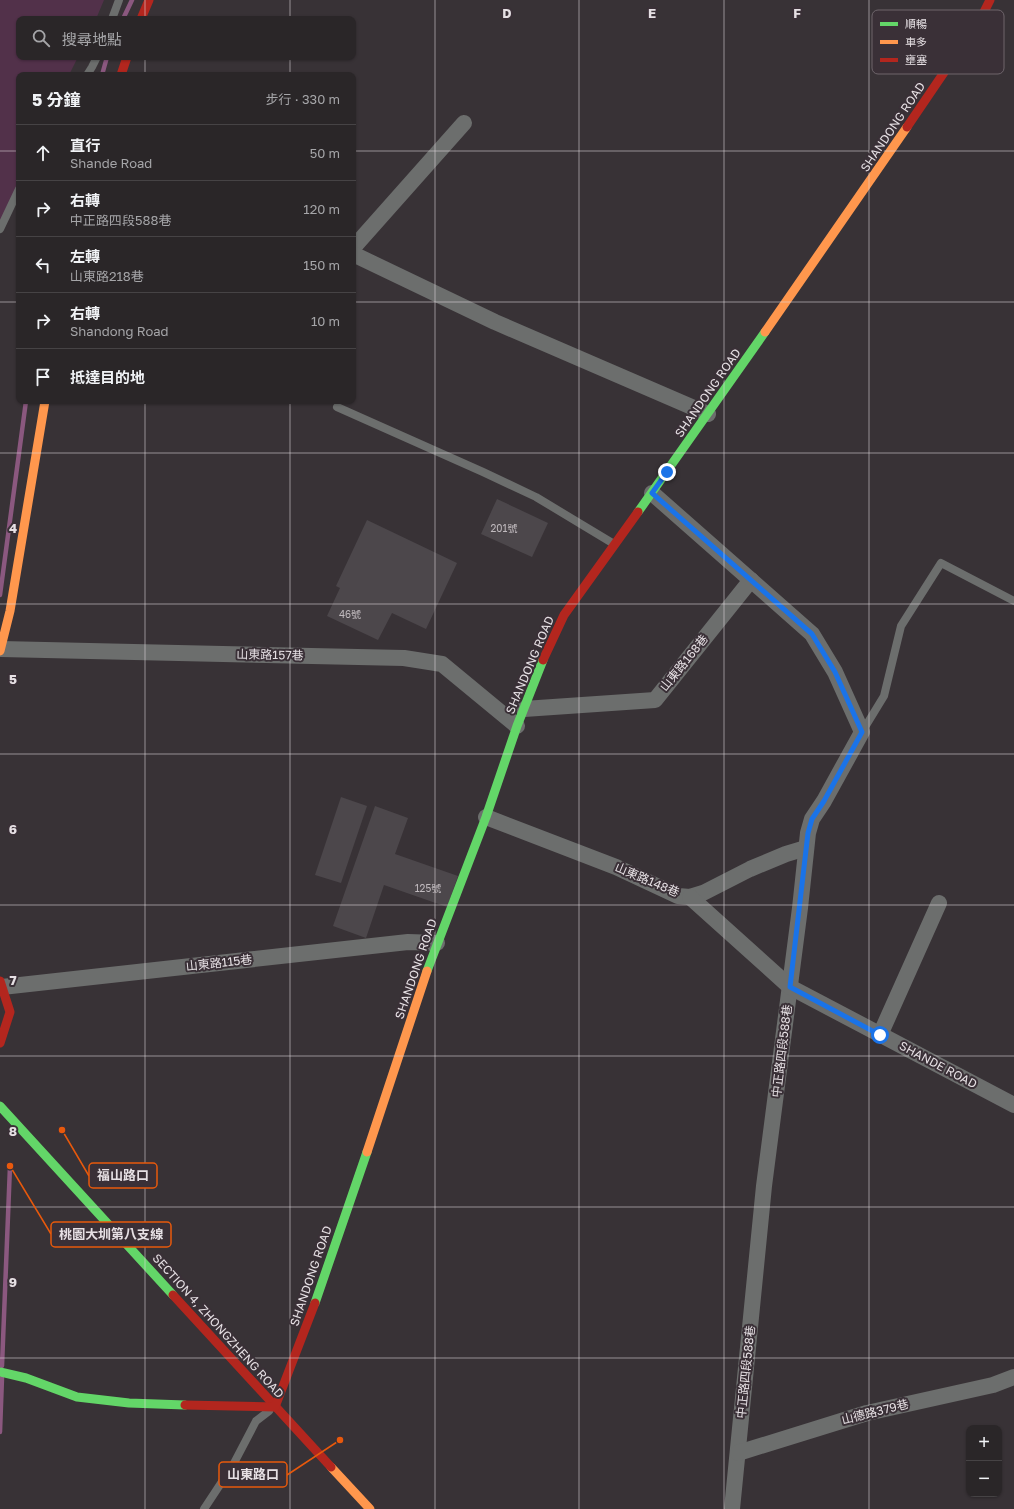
<!DOCTYPE html>
<html lang="zh-TW">
<head>
<meta charset="utf-8">
<style>
  :root { --surface:#2a2628; --page:#363234; --text:#f1f3f6; --muted:#a5a5a8; --line:#464345 }
  body { margin:0; font-family:"Golos Text","Noto Sans TC",sans-serif; background:var(--page); color:var(--text) }
  .controls { position:absolute; right:12px; bottom:12px; display:grid; overflow:hidden; border-radius:8px; box-shadow:0 1px 3px #0004 }
  .controls button { width:36px; height:36px; display:grid; place-items:center; padding:0; border:0; border-bottom:1px solid var(--line); background:var(--surface); color:var(--text); font:20px sans-serif }
  .stop { position:absolute; width:12px; height:12px; margin:-9px; border:3px solid #1a73e8; border-radius:50%; background:#fff }
  .stop.end { background:#1a73e8; border-color:#fff; box-shadow:0 1px 4px #0008 }
  .list { margin:0; padding:0; list-style:none }
  h2 { display:flex; justify-content:space-between; align-items:center; height:52px; margin:0; padding:0 16px; font-size:17px }
  h2 small { font-size:13px; font-weight:400; color:var(--muted) }
  .list li { display:grid; grid-template-columns:26px 1fr auto; gap:12px; align-items:center; box-sizing:border-box; height:56px; padding:0 16px; border-top:1px solid var(--line) }
  .list b { display:block; font-size:15px; white-space:nowrap }
  .list p { margin:0; font-size:13px; white-space:nowrap; color:var(--muted) }
  .list em { font-size:13px; font-style:normal; color:var(--muted) }
  .icon { flex:none; width:22px; height:22px; fill:none; stroke:currentColor; stroke-width:2; stroke-linecap:round; stroke-linejoin:round }
  .map { position:relative; flex:none; width:1014px; height:1509px; overflow:hidden }
  .search { position:absolute; background:var(--surface); box-shadow:0 1px 3px #0004; left:16px; top:16px; width:340px; height:44px; display:flex; align-items:center; gap:10px; box-sizing:border-box; padding:0 14px; border-radius:8px; color:var(--muted); font-size:15px }
  .panel { position:absolute; background:var(--surface); box-shadow:0 1px 3px #0004; left:16px; top:72px; width:340px; height:332px; border-radius:8px }
  .map>svg:first-child { display:block }
  .green { fill:#52314a }
  .lines { fill:none; stroke-linecap:round; stroke-linejoin:round }
  .stream { stroke:#8b587f; stroke-width:4.5 }
  .building { fill:#4c474b }
  .lane { stroke:#6c6e6d; stroke-width:8 }
  .street { stroke:#6c6e6d; stroke-width:16 }
  .fast { stroke:#63d668; stroke-width:9 }
  .slow { stroke:#ff974d; stroke-width:9 }
  .jam { stroke:#b3261e; stroke-width:9 }
  .route { stroke:#1a73e8; stroke-width:5 }
  .grid { fill:none; stroke:#e6e0e4; stroke-width:1; stroke-opacity:0.55 }
  .labels { text-anchor:middle; stroke-width:4; stroke-linejoin:round; paint-order:stroke }
  .number-label { font-size:10px; fill:#c0babe }
  .street-label { font-size:12px; fill:#e6e0e4; stroke:#3a3037 }
  .key { fill:#3a3037; stroke:#6e656b; stroke-width:1 }
  .key-label { font-size:11px; fill:#e6e0e4 }
  .grid-label { font-size:13px; text-anchor:middle; font-weight:bold; fill:#e6e0e4; stroke:#3a3037; stroke-width:4; stroke-linejoin:round; paint-order:stroke }
  .leader { fill:none; stroke:#e8590c; stroke-width:1.5 }
  .callout-dot { fill:#e8590c; stroke:#3a3037; stroke-width:1.5 }
  .callout { fill:#3a3037; stroke:#e8590c; stroke-width:1.5 }
  .callout-label { font-size:13px; text-anchor:middle; font-weight:bold; fill:#e6e0e4 }
</style>
</head>
<body>
<div class="map">
<svg width="1014" height="1509" viewBox="0 0 1014 1509">
  <rect width="100%" height="100%" fill="#383236"/>
  <polygon class="green" points="0,0 104,0 96,19 19,19 19,57 78,57 69,75 19,75 19,182 9,203 0,231"/>
  <g class="lines">
    <g class="stream">
      <polyline points="123,19 132,0"/>
      <polyline points="102,75 107,57"/>
      <polyline points="0,595 26,401"/>
      <polyline points="2,1366 10,1166"/>
      <polyline points="0,1432 2,1378"/>
    </g>
  </g>
  <g class="building">
    <polygon points="497,499 548,523 532,557 481,534"/>
    <polygon points="367,520 457,563 426,629 392,613 378,640 327,616 340,588 336,586"/>
    <polygon points="341,797 367,806 341,883 315,875"/>
    <polygon points="375,806 408,818 395,854 458,876 447,907 384,885 366,938 333,926"/>
  </g>
  <g class="lines">
    <g class="lane">
      <polyline points="112,19 119,0"/>
      <polyline points="87,75 92,67 97,57"/>
      <polyline points="0,229 19,189"/>
      <polyline points="337,407 483,472 536,497 614,544"/>
      <polyline points="862,732 884,696 901,626 941,563 1014,601"/>
      <polyline points="204,1509 233,1465 256,1421 269,1411"/>
    </g>
    <g class="street">
      <polyline points="353,248 464,123"/>
      <polyline points="353,254 495,322 708,414"/>
      <polyline points="652,493 812,634 835,672 862,732 824,801 812,819 808,833 800,908 764,1186 732,1509"/>
      <polyline points="1,649 404,658 442,664 517,726"/>
      <polyline points="524,709 655,700 751,580"/>
      <polyline points="486,817 616,867 678,896 690,897 703,893 750,869 786,854 806,848"/>
      <polyline points="690,897 790,987 1014,1105"/>
      <polyline points="2,987 408,942 437,943"/>
      <polyline points="880,1035 939,903"/>
      <polyline points="738,1453 867,1413 993,1385 1014,1377"/>
    </g>
    <g class="fast">
      <polyline points="638,512 765,332"/>
      <polyline points="427,971 486,817 517,726 543,660"/>
      <polyline points="0,1106 173,1295"/>
      <polyline points="315,1303 367,1152"/>
      <polyline points="0,1372 26,1378 77,1397 129,1403 185,1405"/>
    </g>
    <g class="slow">
      <polyline points="765,332 907,127"/>
      <polyline points="0,651 10,611 45,401"/>
      <polyline points="367,1152 427,971"/>
      <polyline points="331,1467 370,1509"/>
    </g>
    <g class="jam">
      <polyline points="141,19 149,0"/>
      <polyline points="121,75 127,57"/>
      <polyline points="907,127 981,18 990,0"/>
      <polyline points="543,660 564,615 638,512"/>
      <polyline points="0,981 10,1012 0,1043"/>
      <polyline points="173,1295 331,1467"/>
      <polyline points="185,1405 275,1407 315,1303"/>
    </g>
  </g>
  <g class="lines">
    <polyline class="route" points="667,472 652,493 812,634 835,672 862,732 824,801 812,819 808,833 790,987 880,1035"/>
  </g>
  <path class="grid" d="M 145,0 L 145,19M 290,0 L 290,19M 435,0 L 435,1509M 579,0 L 579,1509M 724,0 L 724,1509M 869,0 L 869,1509M 145,57 L 145,75M 290,57 L 290,75M 0,151 L 19,151M 353,151 L 1014,151M 0,302 L 19,302M 353,302 L 1014,302M 145,401 L 145,1509M 290,401 L 290,1509M 0,453 L 1014,453M 0,604 L 1014,604M 0,754 L 1014,754M 0,905 L 1014,905M 0,1056 L 1014,1056M 0,1207 L 1014,1207M 0,1358 L 1014,1358"/>
  <g class="labels">
    <g class="number-label">
      <text x="504" y="532">201號</text>
      <text x="350" y="618">46號</text>
      <text x="428" y="892">125號</text>
    </g>
    <g class="street-label">
      <text transform="translate(893 127) rotate(-56)" y="4">SHANDONG ROAD</text>
      <text transform="translate(708 393) rotate(-55)" y="4">SHANDONG ROAD</text>
      <text transform="translate(270 655) rotate(1)" y="4">山東路157巷</text>
      <text transform="translate(684 663) rotate(-51)" y="4">山東路168巷</text>
      <text transform="translate(530 665) rotate(-67)" y="4">SHANDONG ROAD</text>
      <text transform="translate(647 880) rotate(23)" y="4">山東路148巷</text>
      <text transform="translate(219 963) rotate(-6)" y="4">山東路115巷</text>
      <text transform="translate(416 969) rotate(-71)" y="4">SHANDONG ROAD</text>
      <text transform="translate(782 1051) rotate(-83)" y="4">中正路四段588巷</text>
      <text transform="translate(938 1065) rotate(28)" y="4">SHANDE ROAD</text>
      <text transform="translate(311 1276) rotate(-71)" y="4">SHANDONG ROAD</text>
      <text transform="translate(218 1326) rotate(48)" y="4">SECTION 4, ZHONGZHENG ROAD</text>
      <text transform="translate(746 1372) rotate(-84)" y="4">中正路四段588巷</text>
      <text transform="translate(875 1412) rotate(-14)" y="4">山德路379巷</text>
    </g>
  </g>
  <rect x="872" y="10" width="132" height="64" rx="6" class="key"/>
  <rect x="880" y="22" width="18" height="4" fill="#63d668"/>
  <rect x="880" y="40" width="18" height="4" fill="#ff974d"/>
  <rect x="880" y="58" width="18" height="4" fill="#b3261e"/>
  <g class="key-label">
    <text x="905" y="28">順暢</text>
    <text x="905" y="46">車多</text>
    <text x="905" y="64">壅塞</text>
  </g>
  <g class="grid-label">
    <text x="507" y="18">D</text>
    <text x="652" y="18">E</text>
    <text x="797" y="18">F</text>
    <text x="13" y="533">4</text>
    <text x="13" y="684">5</text>
    <text x="13" y="834">6</text>
    <text x="13" y="985">7</text>
    <text x="13" y="1136">8</text>
    <text x="13" y="1287">9</text>
  </g>
  <path class="leader" d="M62 1130L89 1176M10 1166L51 1234M340 1440L287 1475"/>
  <g class="callout-dot">
    <circle cx="62" cy="1130" r="4"/>
    <circle cx="10" cy="1166" r="4"/>
    <circle cx="340" cy="1440" r="4"/>
  </g>
  <g class="callout">
    <rect x="89" y="1163" width="68" height="25" rx="4"/>
    <rect x="51" y="1222" width="120" height="25" rx="4"/>
    <rect x="219" y="1462" width="68" height="25" rx="4"/>
  </g>
  <g class="callout-label">
    <text x="123" y="1180">福山路口</text>
    <text x="111" y="1239">桃園大圳第八支線</text>
    <text x="253" y="1479">山東路口</text>
  </g>
</svg>
<div class="controls">
<button>+</button>
<button>−</button>
</div>
<div class="stop" style="left:880px;top:1035px"></div>
<div class="stop end" style="left:667px;top:472px"></div>
<div class="search"><svg class="icon" aria-label="search" viewBox="0 0 24 24"><circle cx="10" cy="10" r="6"/><path d="M15 15l6 6"/></svg>搜尋地點</div>
<section class="panel">
<h2>5 分鐘<small>步行 · 330 m</small></h2>
<ul class="list">
<li><svg class="icon" aria-label="ahead" viewBox="0 0 24 24"><path d="M12 20V5M6 11l6-6 6 6"/></svg><div><b>直行</b><p>Shande Road</p></div><em>50 m</em></li>
<li><svg class="icon" aria-label="right" viewBox="0 0 24 24"><path d="M7 20v-9h11M14 6l5 5-5 5"/></svg><div><b>右轉</b><p>中正路四段588巷</p></div><em>120 m</em></li>
<li><svg class="icon" aria-label="left" viewBox="0 0 24 24"><path d="M17 20v-9H6M10 6l-5 5 5 5"/></svg><div><b>左轉</b><p>山東路218巷</p></div><em>150 m</em></li>
<li><svg class="icon" aria-label="right" viewBox="0 0 24 24"><path d="M7 20v-9h11M14 6l5 5-5 5"/></svg><div><b>右轉</b><p>Shandong Road</p></div><em>10 m</em></li>
<li><svg class="icon" aria-label="arrive" viewBox="0 0 24 24"><path d="M6 21V4h12l-3 4 3 4H6"/></svg><div><b>抵達目的地</b></div></li>
</ul>
</section>
</div>
</body>
</html>
